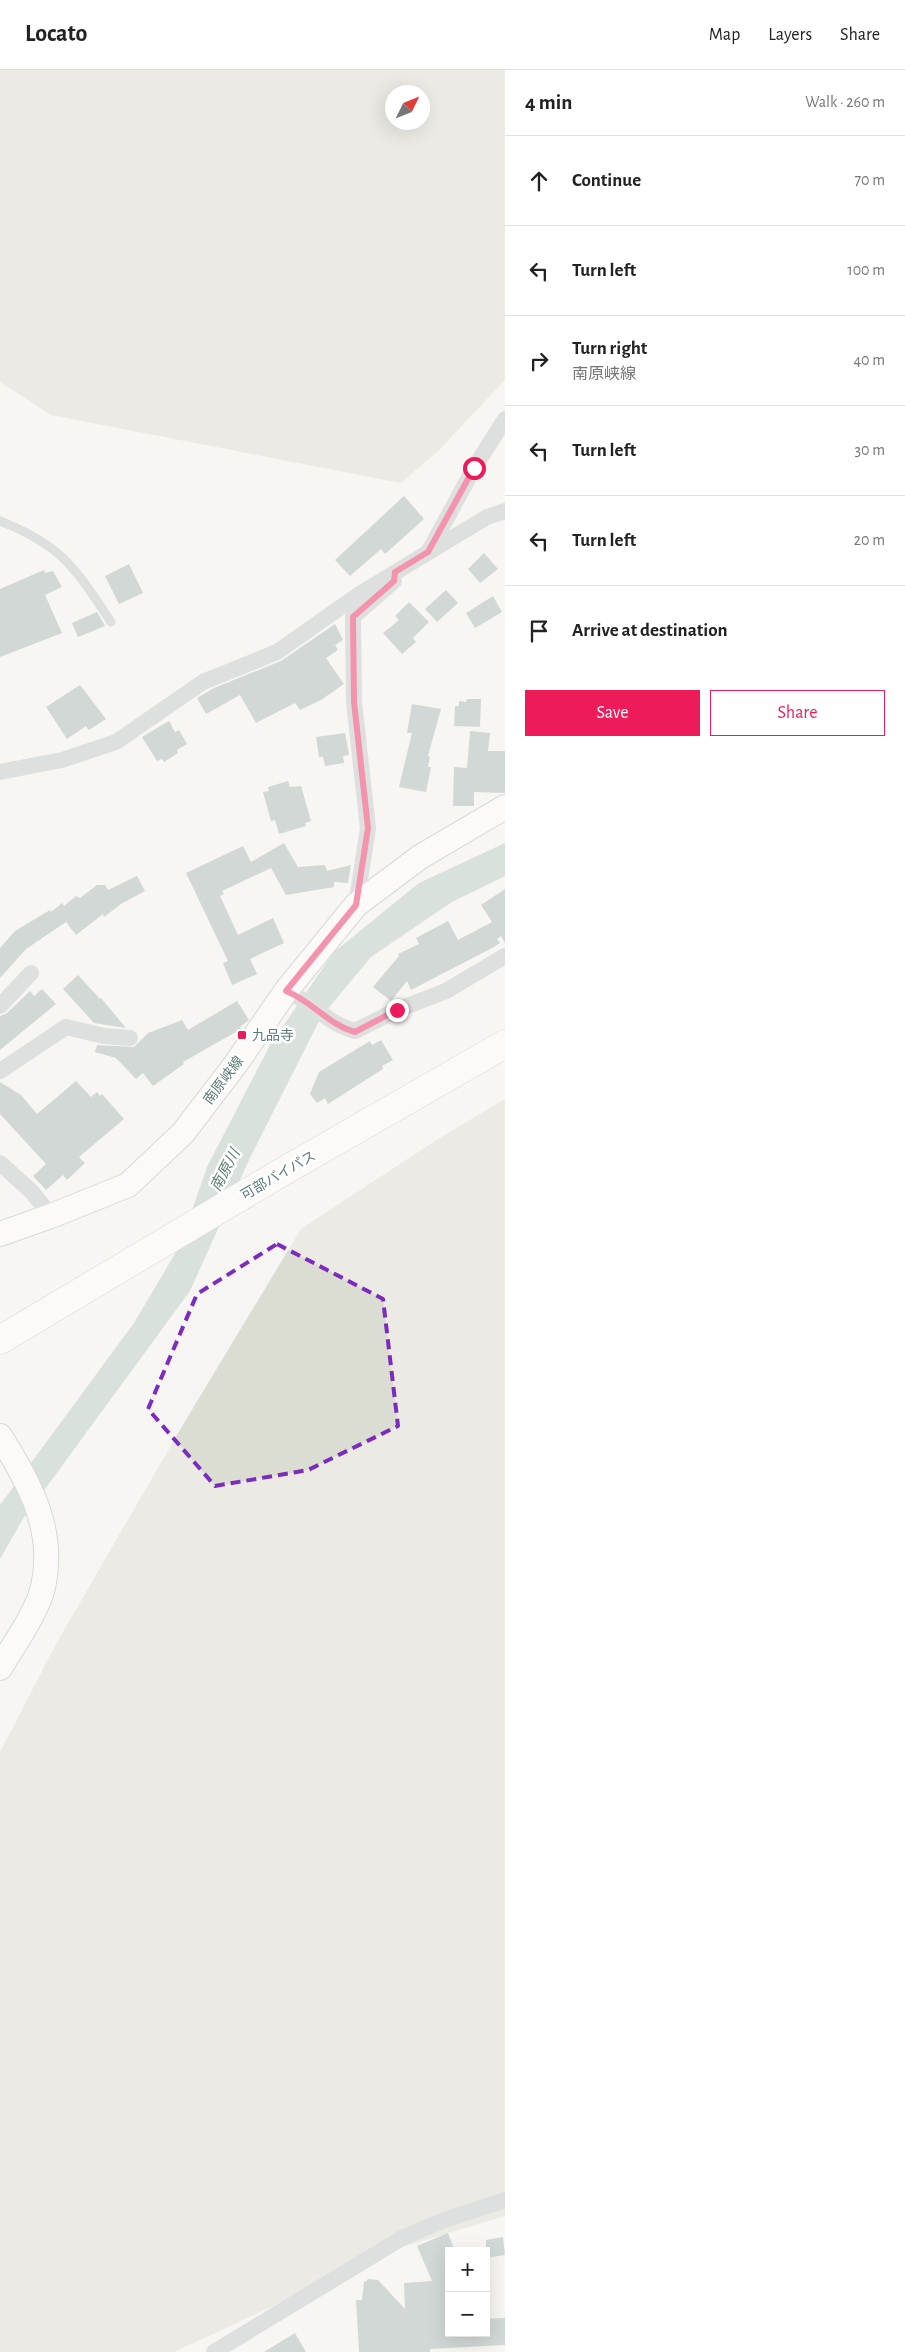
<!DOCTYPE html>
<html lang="en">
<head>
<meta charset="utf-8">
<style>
  :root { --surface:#fff; --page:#f6f6f6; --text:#222; --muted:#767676; --line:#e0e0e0; --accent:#ee1b5b }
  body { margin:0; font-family:"Alegreya Sans","Noto Sans JP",sans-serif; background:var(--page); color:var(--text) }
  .controls { position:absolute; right:15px; bottom:15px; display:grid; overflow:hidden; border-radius:0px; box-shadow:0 5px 20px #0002 }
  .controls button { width:45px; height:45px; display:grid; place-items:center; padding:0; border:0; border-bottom:1px solid var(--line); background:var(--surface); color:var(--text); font:25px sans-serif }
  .compass { position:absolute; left:385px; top:15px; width:45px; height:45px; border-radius:50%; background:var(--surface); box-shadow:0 5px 20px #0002; rotate:47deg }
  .stop { position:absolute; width:15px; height:15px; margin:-11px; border:4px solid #ee1b5b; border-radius:50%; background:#fff }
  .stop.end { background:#ee1b5b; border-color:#fff; box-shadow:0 1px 5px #0008 }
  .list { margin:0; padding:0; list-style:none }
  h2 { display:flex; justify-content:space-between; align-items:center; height:65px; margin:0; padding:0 20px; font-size:21px }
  h2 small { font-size:16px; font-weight:400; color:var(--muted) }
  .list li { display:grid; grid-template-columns:32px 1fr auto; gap:15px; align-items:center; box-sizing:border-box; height:90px; padding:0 20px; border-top:1px solid var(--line) }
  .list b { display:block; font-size:19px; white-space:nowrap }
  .list p { margin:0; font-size:16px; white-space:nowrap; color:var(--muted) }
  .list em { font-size:16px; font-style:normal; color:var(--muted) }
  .actions { display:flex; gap:10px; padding:15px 20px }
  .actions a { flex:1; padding:11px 0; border:1px solid var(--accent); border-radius:0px; text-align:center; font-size:18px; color:var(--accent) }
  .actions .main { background:var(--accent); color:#fff }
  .icon { flex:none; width:28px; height:28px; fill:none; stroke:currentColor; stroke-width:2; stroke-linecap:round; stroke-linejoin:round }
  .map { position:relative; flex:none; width:505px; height:2282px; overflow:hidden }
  header { display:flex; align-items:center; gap:30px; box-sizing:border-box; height:70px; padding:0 25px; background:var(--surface); border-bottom:1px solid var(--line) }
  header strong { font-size:24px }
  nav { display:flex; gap:28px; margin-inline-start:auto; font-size:18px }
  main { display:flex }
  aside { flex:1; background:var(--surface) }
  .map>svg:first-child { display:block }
  .green { fill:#dbdcd2; fill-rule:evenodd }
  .water { fill:#b4c8c2 }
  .building { fill:#a3b4b2 }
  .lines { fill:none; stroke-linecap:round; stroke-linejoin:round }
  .secondary-casing { stroke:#acb9b8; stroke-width:26 }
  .highway-casing { stroke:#b0b9b8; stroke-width:29 }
  .lane { stroke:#bcc6c5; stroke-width:9 }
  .street { stroke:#bcc6c5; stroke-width:16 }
  .secondary { stroke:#fff; stroke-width:24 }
  .highway { stroke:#fff; stroke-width:28 }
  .route { stroke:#ee1b5b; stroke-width:6 }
  .marked { fill:none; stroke:#7b2cbf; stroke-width:4; stroke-dasharray:10 6; stroke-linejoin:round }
  .poi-dot { fill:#ee1b5b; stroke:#fff; stroke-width:2 }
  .labels { text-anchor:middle; stroke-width:5; stroke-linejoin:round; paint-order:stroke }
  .poi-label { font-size:14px; fill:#5b7a78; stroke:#fff; text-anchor:start }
  .street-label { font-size:14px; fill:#5b7a78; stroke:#fff }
  .water-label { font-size:15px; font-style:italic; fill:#5a7c72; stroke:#fff }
</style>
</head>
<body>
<header>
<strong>Locato</strong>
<nav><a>Map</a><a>Layers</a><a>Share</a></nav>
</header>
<main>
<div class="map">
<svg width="505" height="2282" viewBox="0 0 505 2282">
  <rect width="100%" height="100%" fill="#f7f5f3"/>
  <g class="green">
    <path d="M 0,0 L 505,0 L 505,310 L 439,380 L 401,413 L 51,345 L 0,312 ZM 392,22 L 422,22 L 422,52 L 392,52 Z"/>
    <polygon points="505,1029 505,2146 396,2179 174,2282 0,2282 0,1682 56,1574 184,1353 301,1159 435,1071"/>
  </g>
  <polygon class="water" points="505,773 505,806 452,832 371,887 321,947 249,1090 190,1221 23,1449 0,1489 0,1435 134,1253 179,1177 207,1097 270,975 334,882 419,813"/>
  <g class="building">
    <polygon points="404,426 424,449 385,484 381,479 350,506 335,490"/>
    <polygon points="484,483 498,499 480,513 468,499"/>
    <polygon points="129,494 143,523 119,534 105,506"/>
    <polygon points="44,500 45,503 53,501 62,517 45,525 62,563 0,587 0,519"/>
    <polygon points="446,520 458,533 437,552 425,539"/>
    <polygon points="493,526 502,542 475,558 466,543"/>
    <polygon points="409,532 429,552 413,568 416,572 402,584 383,563 399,550 395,546"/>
    <polygon points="97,542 105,556 78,567 72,553"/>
    <polygon points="335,554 343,570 335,575 338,580 326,588 344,614 321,630 300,640 295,633 256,653 240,625 206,644 197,628 214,618 281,591"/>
    <polygon points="80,615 106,649 89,660 86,656 67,669 46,637"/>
    <polygon points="467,629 481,629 480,657 454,656 455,636 459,636 459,631 466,632"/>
    <polygon points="412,634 441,639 428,686 430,687 428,697 431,697 426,722 399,717 412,663 407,663"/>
    <polygon points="169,651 175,662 179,660 187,674 177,680 178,683 164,692 162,689 157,691 142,667"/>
    <polygon points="470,661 490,663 488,681 505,681 505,723 474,722 474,736 453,736 454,697 467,698"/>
    <polygon points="345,663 349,685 343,686 344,693 325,696 323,687 319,687 316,667"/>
    <polygon points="288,711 290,717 301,716 311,751 305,753 306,756 279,764 275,750 271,751 263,722 269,721 268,717"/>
    <polygon points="284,773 298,797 325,795 327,801 351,795 348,813 334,812 334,817 286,825 271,798 222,821 224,824 220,826 238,865 273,848 284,873 250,889 257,904 232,915 223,893 228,891 186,803 243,776 251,792"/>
    <polygon points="137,806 145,821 121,834 104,847 103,844 76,865 66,852 26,879 0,908 0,878 15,861 50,840 51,842 62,833 64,836 76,826 80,828 97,815 105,815 108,820"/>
    <polygon points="505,819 505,873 501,866 497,869 500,873 492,878 411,920 407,911 391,931 373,917 399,886 398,884 419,874 416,868 448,851 458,870 492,852 481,835"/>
    <polygon points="78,905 100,929 101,928 126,958 94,953 63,919"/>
    <polygon points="42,919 56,934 0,980 0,946 7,943 30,921 34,926"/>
    <polygon points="237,931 249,950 240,957 241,959 183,992 184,994 153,1016 143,1003 136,1009 116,988 95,982 97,975 134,977 148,963 182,950 188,960"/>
    <polygon points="381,970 393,990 382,996 383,999 328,1034 325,1028 317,1033 310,1024 319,1002 370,971 372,975"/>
    <polygon points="76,1011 91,1027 97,1022 100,1026 102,1024 124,1049 79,1087 85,1093 67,1110 63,1105 46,1120 33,1106 46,1094 0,1044 0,1012 21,1025 37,1044"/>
    <polygon points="448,2163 455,2181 449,2181 449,2263 486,2263 486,2249 505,2248 505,2275 430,2279 430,2282 359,2282 356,2230 362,2230 364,2212 369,2209 378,2210 405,2239 404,2213 432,2211 417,2176"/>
    <polygon points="503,2167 505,2185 486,2188 486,2170"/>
    <polygon points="295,2263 306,2282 264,2282"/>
  </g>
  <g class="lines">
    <defs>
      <g id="secondary">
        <polyline points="0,1164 51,1146 128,1115 183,1063 235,995 286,921 356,835 420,787 505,737"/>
        <path d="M 0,1366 C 29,1412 56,1460 43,1517 C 37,1543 14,1574 0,1598"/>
      </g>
      <polyline id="highway" points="0,1270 277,1105 505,974"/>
    </defs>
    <use href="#secondary" class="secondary-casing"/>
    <use href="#highway" class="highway-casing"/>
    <path class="lane" d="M 0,451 C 63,476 75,498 111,552"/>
    <g class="street">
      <polyline points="429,481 474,398 505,349"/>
      <polyline points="0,702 62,690 116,672 203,612 277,582 361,523 487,447 505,441"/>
      <polyline points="356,835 368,758 354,632 353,547 394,511"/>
      <path d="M 286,921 C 312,931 327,954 355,961 L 397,940 L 446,921 L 505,886"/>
      <polyline points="0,936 31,903"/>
      <polyline points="0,1001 66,957 104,966 130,968"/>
      <polyline points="0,1093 32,1122 51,1146"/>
      <polyline points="214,2282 402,2168 444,2150 505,2130"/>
    </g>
    <use href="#secondary" class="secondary"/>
    <use href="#highway" class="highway"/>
  </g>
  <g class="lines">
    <path class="route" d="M 397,940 L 355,962 C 327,954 312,931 286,921 L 356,835 L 368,758 L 354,632 L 353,547 L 394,511 L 395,502 L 428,482 L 474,398"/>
  </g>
  <path d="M0 0H505V2282H0ZM 277,1174 L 383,1229 L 398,1356 L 308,1400 L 215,1416 L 148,1339 L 197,1224 Z" fill="#f7f5f3" fill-opacity=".55" fill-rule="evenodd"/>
  <path class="marked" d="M 277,1174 L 383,1229 L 398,1356 L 308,1400 L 215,1416 L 148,1339 L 197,1224 Z"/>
  <rect class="poi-dot" x="237" y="960" width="10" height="10" rx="2.5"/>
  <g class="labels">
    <g class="poi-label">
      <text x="252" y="970">九品寺</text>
    </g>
    <g class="street-label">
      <text transform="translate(223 1010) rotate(-53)" y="5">南原峡線</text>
      <text transform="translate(278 1105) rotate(-30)" y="5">可部バイパス</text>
    </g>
    <g class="water-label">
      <text transform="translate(225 1100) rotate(-62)" y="5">南原川</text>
    </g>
  </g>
</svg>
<div class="controls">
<button>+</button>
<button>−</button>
</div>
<svg class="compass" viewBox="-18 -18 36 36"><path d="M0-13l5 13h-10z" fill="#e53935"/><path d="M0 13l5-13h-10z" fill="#767676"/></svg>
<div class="stop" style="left:474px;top:398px"></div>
<div class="stop end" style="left:397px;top:940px"></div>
</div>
<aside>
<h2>4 min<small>Walk · 260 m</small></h2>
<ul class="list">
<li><svg class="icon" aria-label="ahead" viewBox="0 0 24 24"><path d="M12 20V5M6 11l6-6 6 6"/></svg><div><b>Continue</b></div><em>70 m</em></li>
<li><svg class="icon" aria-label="left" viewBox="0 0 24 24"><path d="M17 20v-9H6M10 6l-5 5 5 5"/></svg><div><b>Turn left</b></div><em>100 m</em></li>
<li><svg class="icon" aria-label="right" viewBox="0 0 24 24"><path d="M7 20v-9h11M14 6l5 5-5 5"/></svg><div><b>Turn right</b><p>南原峡線</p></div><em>40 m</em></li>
<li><svg class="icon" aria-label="left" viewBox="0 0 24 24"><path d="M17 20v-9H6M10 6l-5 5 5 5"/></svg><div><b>Turn left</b></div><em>30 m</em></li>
<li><svg class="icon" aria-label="left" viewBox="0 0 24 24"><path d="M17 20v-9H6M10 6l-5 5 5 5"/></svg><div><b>Turn left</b></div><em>20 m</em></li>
<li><svg class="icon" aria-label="arrive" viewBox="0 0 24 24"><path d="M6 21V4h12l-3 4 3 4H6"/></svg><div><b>Arrive at destination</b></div></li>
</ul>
<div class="actions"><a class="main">Save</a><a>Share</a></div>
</aside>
</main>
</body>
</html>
